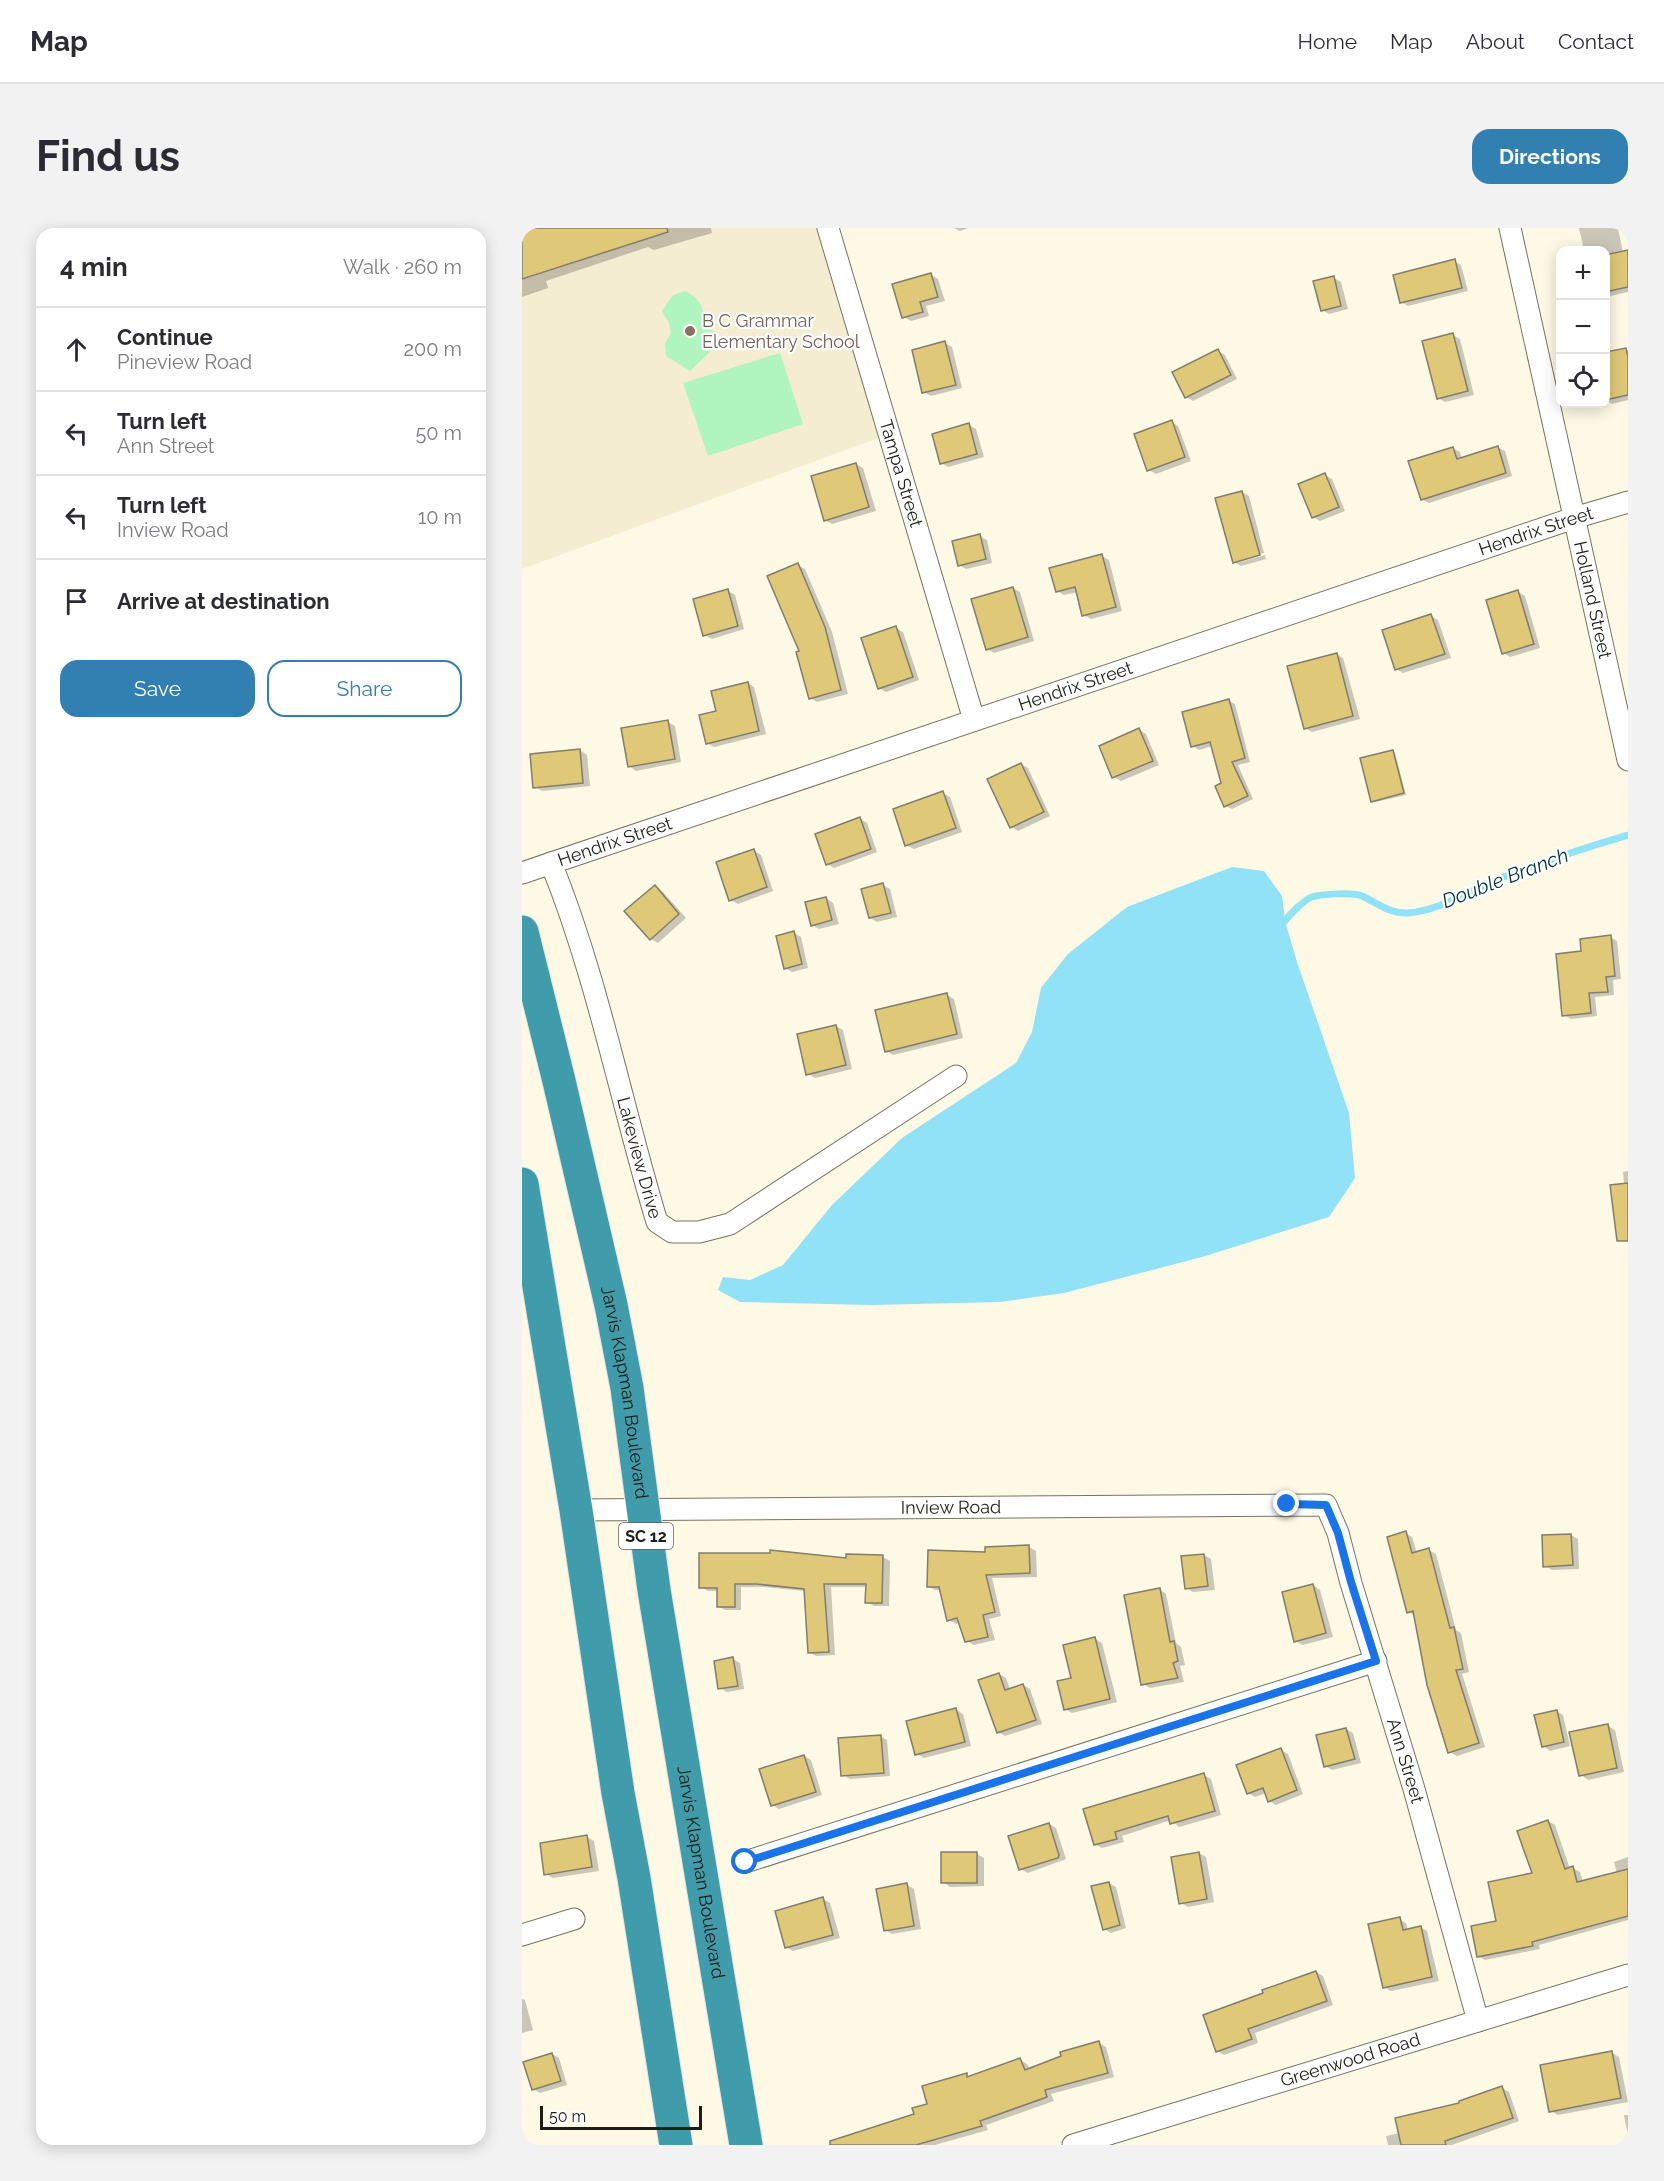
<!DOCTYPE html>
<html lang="en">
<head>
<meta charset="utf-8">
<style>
  :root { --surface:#fff; --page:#f2f2f3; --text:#2b2b33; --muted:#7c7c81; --line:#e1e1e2; --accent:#3180b1 }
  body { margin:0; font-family:Raleway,sans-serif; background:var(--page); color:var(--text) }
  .controls { position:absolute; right:18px; top:18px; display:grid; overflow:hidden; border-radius:12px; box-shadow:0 3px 15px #0003 }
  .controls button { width:54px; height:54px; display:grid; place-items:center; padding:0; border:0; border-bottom:2px solid var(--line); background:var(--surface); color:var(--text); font:30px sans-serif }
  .scale { position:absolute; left:18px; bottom:15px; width:162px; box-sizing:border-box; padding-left:6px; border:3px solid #1e1d16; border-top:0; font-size:16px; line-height:21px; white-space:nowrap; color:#1e1d16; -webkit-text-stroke:4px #fff; paint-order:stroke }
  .stop { position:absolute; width:18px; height:18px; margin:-14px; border:4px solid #1a73e8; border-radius:50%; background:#fff }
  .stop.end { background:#1a73e8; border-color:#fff; box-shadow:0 2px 6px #0008 }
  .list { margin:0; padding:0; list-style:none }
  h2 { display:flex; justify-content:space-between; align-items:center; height:78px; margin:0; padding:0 24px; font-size:26px }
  h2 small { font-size:20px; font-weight:400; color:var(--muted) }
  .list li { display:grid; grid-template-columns:39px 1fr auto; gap:18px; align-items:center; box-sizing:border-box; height:84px; padding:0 24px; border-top:2px solid var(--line) }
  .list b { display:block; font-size:22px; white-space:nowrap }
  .list p { margin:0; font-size:20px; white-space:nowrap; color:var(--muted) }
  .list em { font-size:20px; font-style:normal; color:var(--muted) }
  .actions { display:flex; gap:12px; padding:18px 24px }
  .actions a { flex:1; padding:14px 0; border:2px solid var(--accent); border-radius:18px; text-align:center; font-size:21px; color:var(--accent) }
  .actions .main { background:var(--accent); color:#fff }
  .icon { flex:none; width:33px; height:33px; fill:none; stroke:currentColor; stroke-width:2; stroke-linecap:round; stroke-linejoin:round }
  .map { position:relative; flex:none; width:1106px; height:1917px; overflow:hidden; border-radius:18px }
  header { display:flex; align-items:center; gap:36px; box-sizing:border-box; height:84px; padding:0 30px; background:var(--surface); border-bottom:2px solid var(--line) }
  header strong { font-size:28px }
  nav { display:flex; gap:33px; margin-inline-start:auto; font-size:21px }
  .intro { display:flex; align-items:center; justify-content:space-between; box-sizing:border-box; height:144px; padding:0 36px }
  h1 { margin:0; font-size:42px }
  .button { padding:15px 27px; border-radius:18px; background:var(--accent); color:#fff; font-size:21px; font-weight:700 }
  main { display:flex; gap:36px; padding:0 36px }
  aside { flex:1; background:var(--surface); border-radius:18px; box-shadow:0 3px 15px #0003 }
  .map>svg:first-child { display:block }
  .built { fill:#f4edd2 }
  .green { fill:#b0f4bf }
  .water { fill:#91e1f7 }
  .shadow { fill:#0003 }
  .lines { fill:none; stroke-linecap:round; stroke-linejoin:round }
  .stream { stroke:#91e1f7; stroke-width:7 }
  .building { fill:#dfc877; stroke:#827d6c; stroke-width:1.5 }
  .street-casing { stroke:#777261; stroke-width:23 }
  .highway-casing { stroke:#e4e4e3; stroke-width:35 }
  .street { stroke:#fff; stroke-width:21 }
  .highway { stroke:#409caa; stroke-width:33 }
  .route { stroke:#1a73e8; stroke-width:8 }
  .education-dot { fill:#8d6e63; stroke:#fff; stroke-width:2 }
  .labels { text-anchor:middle; stroke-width:4.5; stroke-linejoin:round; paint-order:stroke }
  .shield { fill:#fff; stroke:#62615c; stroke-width:1.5 }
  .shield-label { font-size:16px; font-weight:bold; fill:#1e1d16 }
  .education-label { font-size:18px; fill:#785e54; stroke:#fff; text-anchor:start }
  .street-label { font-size:18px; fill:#1e1d16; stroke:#fff }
  .water-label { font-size:20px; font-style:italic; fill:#00333e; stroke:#fff }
</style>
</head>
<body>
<header>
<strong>Map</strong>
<nav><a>Home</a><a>Map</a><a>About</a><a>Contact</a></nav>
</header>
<div class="intro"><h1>Find us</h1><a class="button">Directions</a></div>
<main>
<aside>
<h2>4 min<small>Walk · 260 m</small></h2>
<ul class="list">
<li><svg class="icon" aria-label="ahead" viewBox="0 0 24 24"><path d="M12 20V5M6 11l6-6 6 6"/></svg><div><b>Continue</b><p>Pineview Road</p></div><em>200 m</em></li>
<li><svg class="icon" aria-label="left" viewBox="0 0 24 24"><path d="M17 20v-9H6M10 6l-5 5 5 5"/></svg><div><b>Turn left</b><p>Ann Street</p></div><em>50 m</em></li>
<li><svg class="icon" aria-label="left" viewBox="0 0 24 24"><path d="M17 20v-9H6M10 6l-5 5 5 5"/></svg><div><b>Turn left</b><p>Inview Road</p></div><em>10 m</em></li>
<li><svg class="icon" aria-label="arrive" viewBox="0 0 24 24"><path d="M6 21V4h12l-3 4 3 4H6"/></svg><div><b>Arrive at destination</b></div></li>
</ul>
<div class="actions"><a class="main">Save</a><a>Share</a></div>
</aside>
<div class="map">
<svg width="1106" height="1917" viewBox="0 0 1106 1917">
  <rect width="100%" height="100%" fill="#fef9e5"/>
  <polygon class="built" points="0,0 306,0 367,206 0,341"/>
  <g class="green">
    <path d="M 163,63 C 179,71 182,80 183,97 L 193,104 L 196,111 L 190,122 L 168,143 L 144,128 L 143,115 L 149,105 L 147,95 L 140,83 L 151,67 Z"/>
    <polygon points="258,125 281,196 186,228 161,155"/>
  </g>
  <polygon class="water" points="710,639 742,643 760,668 763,693 775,734 827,885 833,950 807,989 680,1029 542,1065 478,1074 350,1077 218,1074 196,1062 201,1049 228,1052 261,1037 310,977 380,910 494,835 510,804 519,760 546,726 605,679"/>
  <g class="shadow">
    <polygon points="0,0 189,0 190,5 132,22 126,19 24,53 26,60 0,69"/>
    <polygon points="432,0 447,0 438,3"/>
    <polygon points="1057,0 1096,0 1101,25 1106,24 1106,64 1084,69 1084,22 1062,22"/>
    <polygon points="932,33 939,37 946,63 886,78 879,74"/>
    <polygon points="409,47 416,51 423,73 404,78 407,88 389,93 382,89"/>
    <polygon points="812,50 819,54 826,81 807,86 800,82"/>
    <polygon points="931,107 938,111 952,167 923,174 916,170"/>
    <polygon points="423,115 430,119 440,160 409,168 402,164"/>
    <polygon points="1104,121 1106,123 1106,172 1090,176 1084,172 1084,126"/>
    <polygon points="696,123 703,127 715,151 671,173 664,169"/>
    <polygon points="649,194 656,198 669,233 634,246 627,242"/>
    <polygon points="447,197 454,201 462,229 426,239 419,235"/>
    <polygon points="975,219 983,223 990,248 907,275 900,271 930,220 938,224 940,231"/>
    <polygon points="334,236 341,240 354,283 310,296 303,292"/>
    <polygon points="803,247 810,251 823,283 798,293 791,289"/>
    <polygon points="720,264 727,268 742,325 715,332 715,335 743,327 744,331 719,338 712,334"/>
    <polygon points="457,308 465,312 470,335 444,341 437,337"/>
    <polygon points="580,328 587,332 600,383 569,391 562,387 556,364 542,367 535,363"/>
    <polygon points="276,337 283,341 310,404 326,466 295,474 288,470 279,424"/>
    <polygon points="491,360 498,364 512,413 472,425 465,421"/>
    <polygon points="206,363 213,367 222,401 190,411 183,407"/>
    <polygon points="996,364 1003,368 1018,420 988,429 981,425"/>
    <polygon points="909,388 916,392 929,430 881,445 874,441"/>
    <polygon points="374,400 381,404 397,452 364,464 357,460"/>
    <polygon points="814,426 821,430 838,491 790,504 783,500"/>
    <polygon points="225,455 232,459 244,506 192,519 185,515 196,484"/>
    <polygon points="707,473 713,476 728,534 716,537 731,571 710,581 703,578 701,556 690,518 677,522 671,518"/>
    <polygon points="146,494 153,498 159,534 114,543 107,538"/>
    <polygon points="617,502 624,506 637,537 599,553 592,549 579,519"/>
    <polygon points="58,522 65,527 68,558 20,563 13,559"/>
    <polygon points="870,523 873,525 884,567 853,574 850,573"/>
    <polygon points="499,536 506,540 528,588 496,603 489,599"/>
    <polygon points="421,565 428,569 440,604 392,621 384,617"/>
    <polygon points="338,591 345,595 355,624 312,640 305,636"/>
    <polygon points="232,623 239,627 251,663 216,676 209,672"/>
    <polygon points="361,657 368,661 375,689 355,694 348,690"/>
    <polygon points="133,659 140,663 164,690 136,715 129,711"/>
    <polygon points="304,670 311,675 317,696 297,701 290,697"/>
    <polygon points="272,705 279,709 286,740 270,744 263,740"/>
    <polygon points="1088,709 1095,713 1099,751 1091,752 1092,767 1073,769 1075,788 1049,791 1042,787 1060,725"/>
    <polygon points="425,767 432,771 441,810 371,827 364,823"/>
    <polygon points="314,798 321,802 330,841 293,850 286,846"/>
    <polygon points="1106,943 1106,999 1101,944"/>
    <polygon points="883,1305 890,1309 895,1325 906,1322 914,1326 934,1402 939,1405 947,1444 940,1446 963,1519 935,1528 928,1524 893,1388 887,1384"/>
    <polygon points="1049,1307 1056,1311 1057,1341 1030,1342 1023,1338"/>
    <polygon points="507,1319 514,1323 515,1349 470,1350 479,1388 467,1391 473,1412 452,1417 445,1413 438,1395 434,1396 427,1392 419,1362 413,1362 406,1358"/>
    <polygon points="682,1327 689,1331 693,1362 671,1364 664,1360"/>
    <polygon points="361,1329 368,1333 367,1378 352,1378 345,1374 345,1359 309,1359 313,1427 294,1428 287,1424 283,1363 242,1359 219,1359 219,1382 203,1382 196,1378 196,1363 186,1363 179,1359 325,1332"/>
    <polygon points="791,1357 798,1362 811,1409 781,1417 773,1413"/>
    <polygon points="637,1361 644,1366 654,1415 659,1419 663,1437 658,1438 662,1454 628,1460 621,1456"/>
    <polygon points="573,1411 580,1415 595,1474 550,1485 543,1481 551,1451"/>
    <polygon points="211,1431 218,1435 222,1461 205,1464 198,1460"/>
    <polygon points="477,1446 484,1450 488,1462 501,1457 508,1461 520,1496 483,1508 476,1504"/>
    <polygon points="434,1482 441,1486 449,1518 402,1530 395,1526"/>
    <polygon points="1034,1483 1041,1487 1048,1518 1028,1523 1021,1518"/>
    <polygon points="1086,1498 1093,1502 1102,1544 1066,1552 1059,1547"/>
    <polygon points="824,1501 831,1505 839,1535 810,1542 803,1538"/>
    <polygon points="358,1508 365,1512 368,1548 328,1551 321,1547"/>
    <polygon points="759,1522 766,1526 781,1566 754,1577 747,1573 744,1565 733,1569 726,1565"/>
    <polygon points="282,1528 289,1532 300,1567 257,1581 250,1577"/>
    <polygon points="682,1547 689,1551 699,1587 657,1599 649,1592 600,1608 602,1614 580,1620 573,1616"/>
    <polygon points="1026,1593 1033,1597 1048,1641 1051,1640 1058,1644 1061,1654 1095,1645 1092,1634 1106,1629 1106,1692 1017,1717 1018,1721 963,1732 956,1728 975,1695 1012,1646"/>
    <polygon points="527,1596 534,1600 544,1631 506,1645 498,1641"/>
    <polygon points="65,1609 72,1613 77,1643 31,1650 24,1646"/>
    <polygon points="677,1625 684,1629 692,1674 666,1679 659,1675"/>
    <polygon points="455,1626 462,1630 462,1658 428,1659 421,1654"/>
    <polygon points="587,1655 594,1659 604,1700 589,1705 582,1701"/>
    <polygon points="385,1657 392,1661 399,1701 370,1706 363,1702"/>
    <polygon points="301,1671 308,1675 318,1710 271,1723 264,1719"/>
    <polygon points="877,1691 884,1695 886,1702 898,1699 905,1703 917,1753 869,1763 862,1759"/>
    <polygon points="794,1744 801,1748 811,1777 733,1805 736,1815 702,1827 695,1823"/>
    <polygon points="0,1771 3,1772 11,1802 0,1805"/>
    <polygon points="577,1815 584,1819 592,1849 529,1866 532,1873 464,1897 466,1902 413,1917 325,1917 394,1887 444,1847 448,1849 498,1832 505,1836 508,1841"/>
    <polygon points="1090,1825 1097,1829 1106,1874 1036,1887 1029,1883"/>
    <polygon points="30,1826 37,1830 45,1857 18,1865 11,1861"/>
    <polygon points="980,1860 987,1864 997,1893 930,1917 866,1917 864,1908 878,1905"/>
    <polygon points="1102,1887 1106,1887 1106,1908"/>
  </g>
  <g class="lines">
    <path class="stream" d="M 763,693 C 768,686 783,671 790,669 C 799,666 832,664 840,668 C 855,675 868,686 886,685 C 916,683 945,664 972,653 C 1016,635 1061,620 1106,607"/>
  </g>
  <g class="building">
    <polygon points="0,0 145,0 146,4 0,51"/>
    <polygon points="1106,22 1106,59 1083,64 1083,27"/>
    <polygon points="933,31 940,60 878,75 871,47"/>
    <polygon points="409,45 416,69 398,74 401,84 380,90 370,56"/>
    <polygon points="812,48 819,78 799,83 791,53"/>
    <polygon points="931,105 946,163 915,171 900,113"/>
    <polygon points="423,113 434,157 400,165 390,122"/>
    <polygon points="1104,120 1106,129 1106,167 1083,172 1083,124"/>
    <polygon points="696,121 709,147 663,170 650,144"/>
    <polygon points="650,192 663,229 625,243 612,206"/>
    <polygon points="447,195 455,226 418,236 410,206"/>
    <polygon points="976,218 984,245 899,272 886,233 931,219 935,231"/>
    <polygon points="334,235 347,279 302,293 289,248"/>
    <polygon points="803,245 817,279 790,290 776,256"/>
    <polygon points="720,263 738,327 711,335 693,270"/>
    <polygon points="458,306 464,331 436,338 430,313"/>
    <polygon points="580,326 594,379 560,388 553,359 534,364 527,340"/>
    <polygon points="276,335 303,399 319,462 287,471 274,424 277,423 245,348"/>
    <polygon points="491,359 506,409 464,422 449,371"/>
    <polygon points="206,361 216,398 181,408 171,371"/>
    <polygon points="996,362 1012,416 980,426 964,372"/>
    <polygon points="909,386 923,426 873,442 860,402"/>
    <polygon points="374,398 391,449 356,461 339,410"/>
    <polygon points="815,425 831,488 782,501 765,438"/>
    <polygon points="226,454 237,503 184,516 177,487 194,483 189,463"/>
    <polygon points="707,471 723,530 710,534 726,568 702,579 693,558 699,555 688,514 669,519 660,484"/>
    <polygon points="146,492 153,531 106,539 99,500"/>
    <polygon points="617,500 631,533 590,550 577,518"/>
    <polygon points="58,521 61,555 11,560 8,526"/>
    <polygon points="871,522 882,565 849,574 838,530"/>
    <polygon points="499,535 522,584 488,600 465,551"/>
    <polygon points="421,563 434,600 383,618 371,581"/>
    <polygon points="338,589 349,621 304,637 293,606"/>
    <polygon points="232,621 245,659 207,673 194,634"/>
    <polygon points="361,655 369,685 347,690 339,661"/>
    <polygon points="133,657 157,686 128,712 102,683"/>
    <polygon points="304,669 310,692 289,698 283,674"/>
    <polygon points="272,703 280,736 262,741 254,708"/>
    <polygon points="1089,707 1093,748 1084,749 1086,764 1067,765 1069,785 1040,788 1034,726 1059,723 1058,711"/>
    <polygon points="425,765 435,806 363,824 353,782"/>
    <polygon points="314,797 324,837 284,847 275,806"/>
    <polygon points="1106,955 1106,1013 1095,1013 1088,957"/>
    <polygon points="884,1303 890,1325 907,1320 928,1400 932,1399 941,1441 934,1442 957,1515 926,1525 905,1457 891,1383 885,1385 865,1309"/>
    <polygon points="1049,1306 1051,1337 1021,1339 1020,1307"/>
    <polygon points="507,1317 508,1345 464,1347 473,1384 461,1387 466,1409 443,1414 435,1390 425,1393 417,1359 405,1359 406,1322 463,1324 463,1319"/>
    <polygon points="248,1322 324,1330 324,1326 361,1327 360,1375 343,1375 344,1356 302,1356 307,1424 286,1425 282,1361 234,1356 213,1356 213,1379 195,1379 195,1360 177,1360 177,1325 248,1325"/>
    <polygon points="682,1326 686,1358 663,1361 659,1328"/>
    <polygon points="791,1356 804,1405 772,1414 760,1364"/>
    <polygon points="638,1360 648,1414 652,1413 656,1433 651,1435 656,1450 619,1457 602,1367"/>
    <polygon points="573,1409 588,1471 542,1482 535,1453 549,1450 541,1417"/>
    <polygon points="211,1429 216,1458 196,1461 192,1433"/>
    <polygon points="477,1445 483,1462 501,1456 514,1492 475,1505 456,1452"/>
    <polygon points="434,1480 443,1514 393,1527 384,1493"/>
    <polygon points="1035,1482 1042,1514 1020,1519 1012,1487"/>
    <polygon points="1086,1496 1095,1540 1057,1548 1047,1504"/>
    <polygon points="824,1500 833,1531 802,1539 794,1507"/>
    <polygon points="359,1507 362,1545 319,1548 316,1510"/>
    <polygon points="759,1520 775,1562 746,1574 741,1560 725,1566 714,1537"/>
    <polygon points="282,1527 294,1564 249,1578 237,1541"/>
    <polygon points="682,1545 693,1583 648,1596 646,1588 593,1604 595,1611 572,1617 561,1581"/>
    <polygon points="1026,1592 1043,1641 1051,1638 1055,1654 1106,1641 1106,1688 1010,1714 1011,1718 955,1729 949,1698 974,1693 966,1654 1010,1645 995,1603"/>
    <polygon points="527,1595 537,1627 536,1630 497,1642 486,1608"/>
    <polygon points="65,1607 70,1639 22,1647 18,1615"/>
    <rect x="419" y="1624" width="36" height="31"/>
    <polygon points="677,1624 685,1671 657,1676 649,1629"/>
    <polygon points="587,1654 598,1697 581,1702 569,1658"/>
    <polygon points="385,1655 392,1698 362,1703 354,1661"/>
    <polygon points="301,1669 311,1707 263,1720 253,1683"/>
    <polygon points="878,1689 881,1702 899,1698 910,1749 861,1760 846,1696"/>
    <polygon points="794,1743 805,1773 726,1801 730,1811 694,1824 681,1787 741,1765 740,1762"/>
    <polygon points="577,1813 586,1845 523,1862 525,1869 458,1893 460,1898 394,1917 308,1917 308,1913 392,1886 390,1880 405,1876 400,1858 445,1845 445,1849 498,1830 503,1842 539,1828 538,1824"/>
    <polygon points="1090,1823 1099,1870 1027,1884 1018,1837"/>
    <polygon points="30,1825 39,1853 10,1862 1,1834"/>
    <polygon points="980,1858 991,1890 923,1913 924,1917 879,1917 873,1890 937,1875 937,1873"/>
  </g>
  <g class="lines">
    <defs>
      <g id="street">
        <path id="s1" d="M 306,0 L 452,492"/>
        <path id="s2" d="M 988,0 L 1106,532"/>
        <path id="s3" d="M 29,635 C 76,751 99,875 135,994 L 150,1004 L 177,1004 L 208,996 L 434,848"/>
        <path id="s4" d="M 0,645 L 1052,290 L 1106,274"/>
        <path id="s5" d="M 54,1282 L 804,1277 L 816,1305 L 829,1355 L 892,1561 L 956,1793"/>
        <polyline points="223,1634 854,1433"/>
        <polyline points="0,1707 52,1691"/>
        <path id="s6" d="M 551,1917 L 1106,1747"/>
      </g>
      <g id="highway">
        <path id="s7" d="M 0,704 L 37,853 L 89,1077 L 105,1160 L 132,1362 L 224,1917"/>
        <polyline points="0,956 54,1282 96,1565 112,1650 154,1917"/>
      </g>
    </defs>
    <use href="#street" class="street-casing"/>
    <use href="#highway" class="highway-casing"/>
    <use href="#street" class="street"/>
    <use href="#highway" class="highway"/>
  </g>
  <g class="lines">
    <polyline class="route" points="223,1634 854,1433 829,1354 816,1305 804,1277 765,1276"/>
  </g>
  <circle class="education-dot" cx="168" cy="103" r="6"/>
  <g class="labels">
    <rect class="shield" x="97" y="1295" width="54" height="26" rx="4.5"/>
    <g class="shield-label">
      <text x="124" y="1314">SC 12</text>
    </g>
    <g class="education-label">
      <text x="180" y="99">B C Grammar<tspan x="180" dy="21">Elementary School</tspan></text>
    </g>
    <g class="street-label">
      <text dy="6" stroke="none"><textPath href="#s1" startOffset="256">Tampa Street</textPath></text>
      <text dy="6" stroke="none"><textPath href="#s4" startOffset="1070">Hendrix Street</textPath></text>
      <text dy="6" stroke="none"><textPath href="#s2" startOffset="381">Holland Street</textPath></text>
      <text dy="6" stroke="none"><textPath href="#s4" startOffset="584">Hendrix Street</textPath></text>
      <text dy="6" stroke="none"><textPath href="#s4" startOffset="98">Hendrix Street</textPath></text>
      <text dy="6" stroke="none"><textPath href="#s3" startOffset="308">Lakeview Drive</textPath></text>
      <text dy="6" stroke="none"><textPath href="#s7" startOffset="472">Jarvis Klapman Boulevard</textPath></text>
      <text dy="6" stroke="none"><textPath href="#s5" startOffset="375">Inview Road</textPath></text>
      <text dy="6" stroke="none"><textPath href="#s5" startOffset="1018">Ann Street</textPath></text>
      <text dy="6" stroke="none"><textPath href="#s7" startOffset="958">Jarvis Klapman Boulevard</textPath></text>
      <text dy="6" stroke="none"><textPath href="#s6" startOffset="290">Greenwood Road</textPath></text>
    </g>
    <g class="water-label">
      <text transform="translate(983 650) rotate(-21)" y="7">Double Branch</text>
    </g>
  </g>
</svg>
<div class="controls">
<button>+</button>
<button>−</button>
<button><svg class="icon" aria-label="locate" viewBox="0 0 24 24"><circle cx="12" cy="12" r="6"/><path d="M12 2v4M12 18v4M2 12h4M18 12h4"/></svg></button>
</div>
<div class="scale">50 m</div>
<div class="stop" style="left:223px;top:1634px"></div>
<div class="stop end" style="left:765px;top:1276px"></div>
</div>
</main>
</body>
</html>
